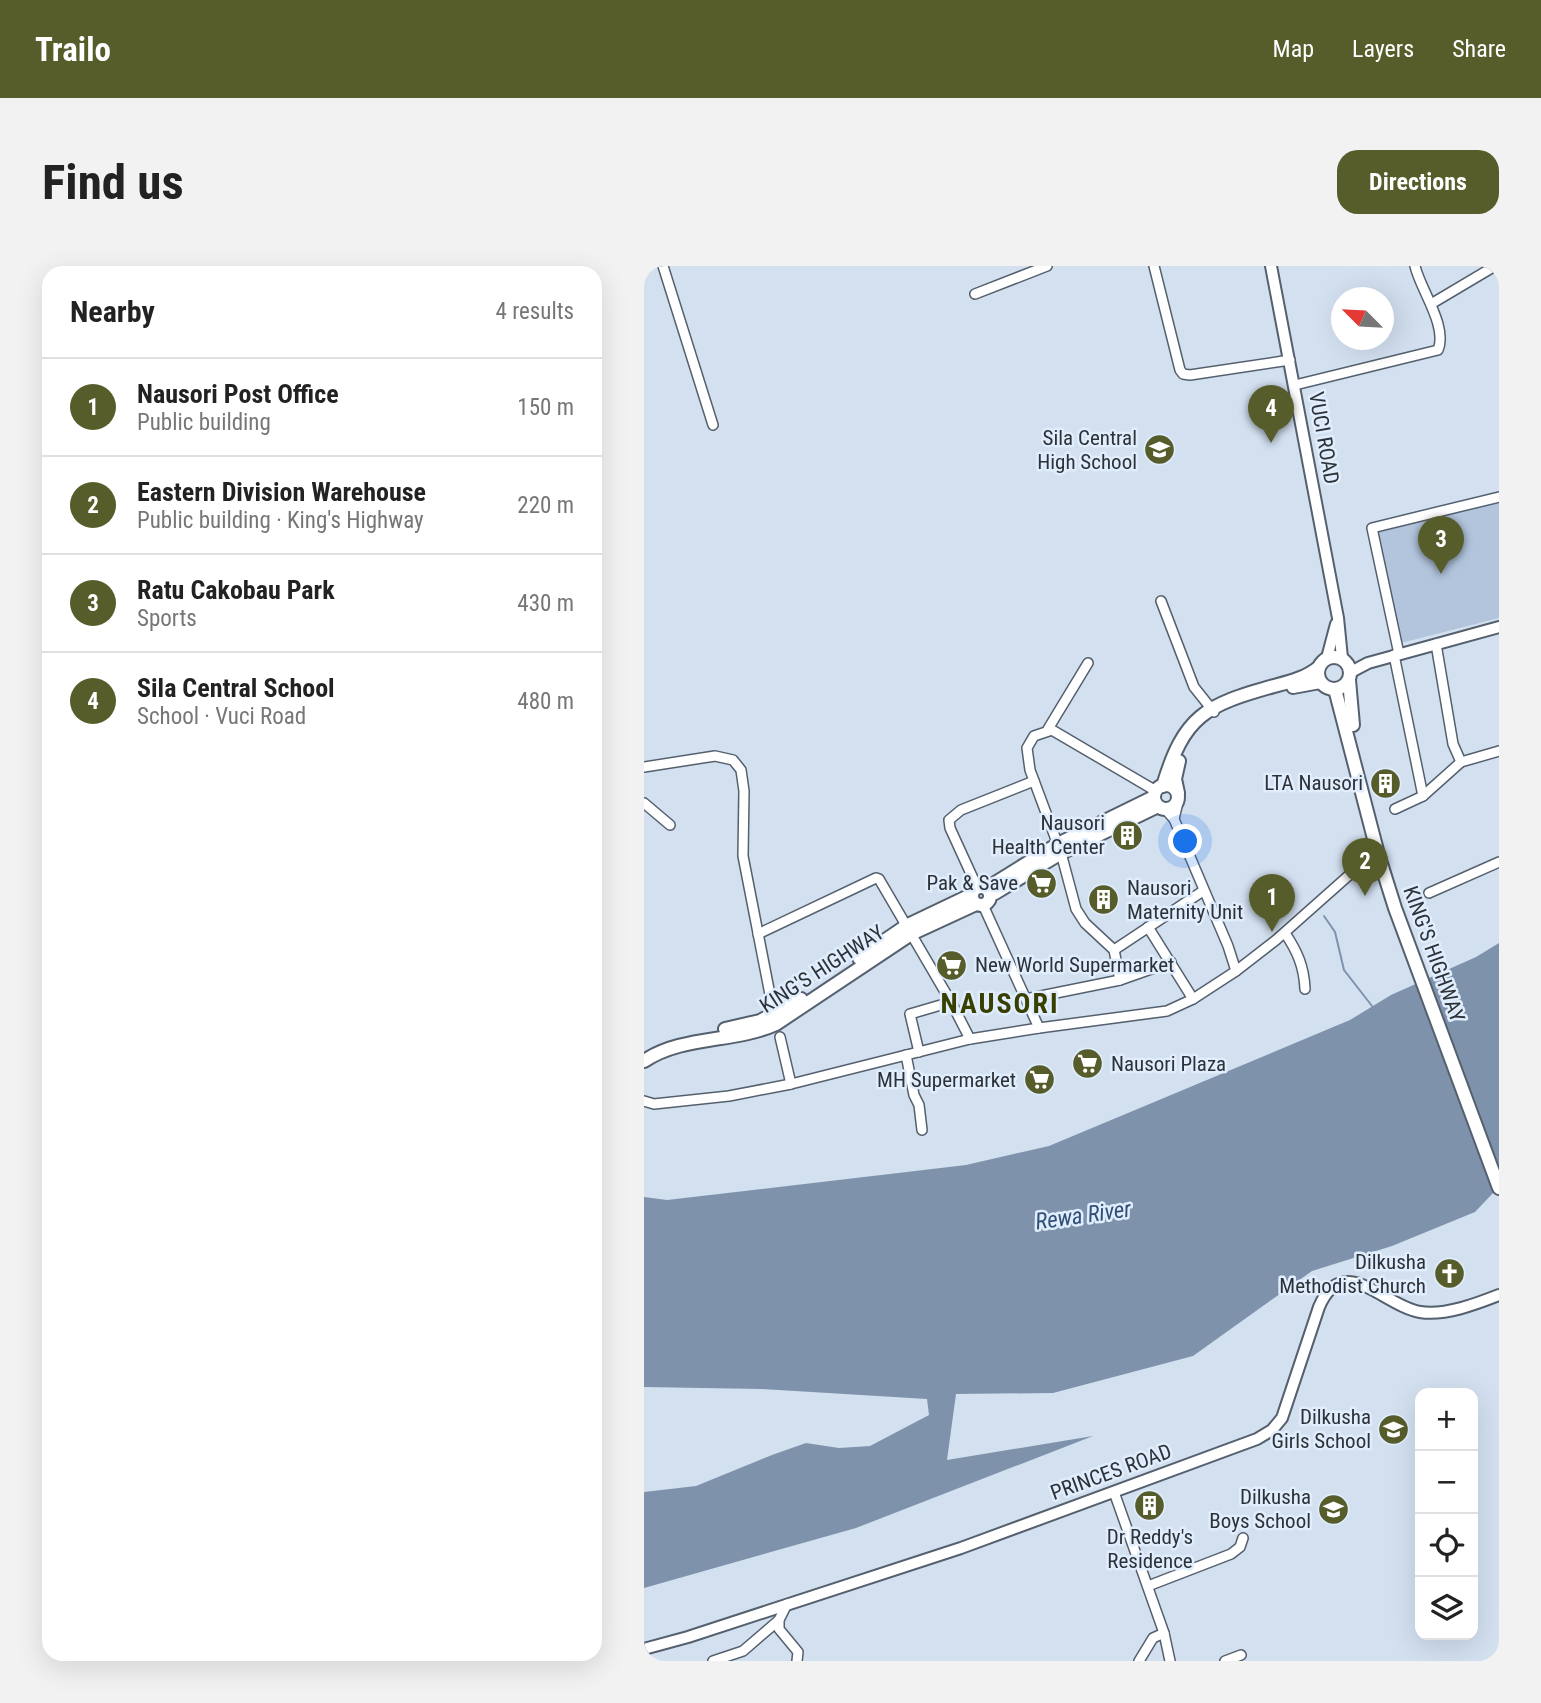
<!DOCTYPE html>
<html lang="en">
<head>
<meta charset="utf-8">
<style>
  :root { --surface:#fff; --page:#f2f2f2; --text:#222; --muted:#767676; --line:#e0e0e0; --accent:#565c2a }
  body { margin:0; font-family:"Roboto Condensed",sans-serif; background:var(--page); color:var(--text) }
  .controls { position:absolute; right:21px; bottom:21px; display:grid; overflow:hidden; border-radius:14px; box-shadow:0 7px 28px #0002 }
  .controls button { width:63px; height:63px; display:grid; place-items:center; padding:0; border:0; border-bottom:2px solid var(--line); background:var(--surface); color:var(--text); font:35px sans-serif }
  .compass { position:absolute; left:687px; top:21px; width:63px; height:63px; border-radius:50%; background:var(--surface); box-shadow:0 7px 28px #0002; rotate:294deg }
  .you { position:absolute; left:542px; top:576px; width:24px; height:24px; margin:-18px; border:5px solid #fff; border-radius:50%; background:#1a73e8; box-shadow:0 0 0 10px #1a73e833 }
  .badge { display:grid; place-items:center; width:46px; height:46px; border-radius:50%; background:var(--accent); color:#fff; font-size:23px; font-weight:700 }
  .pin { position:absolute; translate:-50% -58px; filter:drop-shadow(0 2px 4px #0008) }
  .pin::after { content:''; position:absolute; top:37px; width:24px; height:21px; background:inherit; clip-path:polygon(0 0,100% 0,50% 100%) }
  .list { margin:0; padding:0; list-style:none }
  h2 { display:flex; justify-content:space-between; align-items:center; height:91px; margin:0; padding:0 28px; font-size:30px }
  h2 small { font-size:23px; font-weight:400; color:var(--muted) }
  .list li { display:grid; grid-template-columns:46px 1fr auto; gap:21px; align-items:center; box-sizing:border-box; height:98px; padding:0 28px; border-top:2px solid var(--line) }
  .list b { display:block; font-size:26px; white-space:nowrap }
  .list p { margin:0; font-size:23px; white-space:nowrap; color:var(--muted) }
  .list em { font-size:23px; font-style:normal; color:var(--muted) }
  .icon { flex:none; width:38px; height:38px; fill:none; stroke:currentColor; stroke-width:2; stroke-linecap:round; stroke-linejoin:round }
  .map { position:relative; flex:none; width:855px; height:1395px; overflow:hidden; border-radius:21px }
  header { display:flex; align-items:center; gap:42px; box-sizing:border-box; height:98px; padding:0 35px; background:var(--accent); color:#fff }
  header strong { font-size:33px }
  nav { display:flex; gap:38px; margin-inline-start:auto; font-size:24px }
  .intro { display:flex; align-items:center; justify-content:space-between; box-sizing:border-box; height:168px; padding:0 42px }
  h1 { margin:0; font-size:49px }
  .button { padding:18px 32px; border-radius:21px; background:var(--accent); color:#fff; font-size:24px; font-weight:700 }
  main { display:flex; gap:42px; padding:0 42px }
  aside { flex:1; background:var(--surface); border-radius:21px; box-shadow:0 7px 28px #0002 }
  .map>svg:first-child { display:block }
  .green { fill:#b2c5dd }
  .water { fill:#7e93ab }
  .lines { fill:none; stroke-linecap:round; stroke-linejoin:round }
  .stream { stroke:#7e93ab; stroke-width:2 }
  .minor-casing { stroke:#55606e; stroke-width:12 }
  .major-casing { stroke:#55606e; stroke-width:14 }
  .highway-casing { stroke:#55606e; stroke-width:16 }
  .minor { stroke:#fff; stroke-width:9 }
  .major { stroke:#fff; stroke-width:10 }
  .highway { stroke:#fff; stroke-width:12 }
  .labels { text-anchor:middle; stroke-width:5; stroke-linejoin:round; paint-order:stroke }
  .poi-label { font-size:21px; fill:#2d3238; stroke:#e0edfd; text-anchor:end }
  .street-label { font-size:21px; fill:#2d3238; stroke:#e0edfd }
  .water-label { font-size:23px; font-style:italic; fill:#2f4f75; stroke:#e0edfd }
  .district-label { font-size:28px; font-weight:bold; letter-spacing:2px; fill:#393f00; stroke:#e0edfd }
</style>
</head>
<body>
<header>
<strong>Trailo</strong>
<nav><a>Map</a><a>Layers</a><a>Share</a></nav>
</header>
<div class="intro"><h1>Find us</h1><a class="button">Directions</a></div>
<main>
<aside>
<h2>Nearby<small>4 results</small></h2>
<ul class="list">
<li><span class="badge">1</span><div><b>Nausori Post Office</b><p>Public building</p></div><em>150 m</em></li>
<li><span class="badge">2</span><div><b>Eastern Division Warehouse</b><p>Public building · King's Highway</p></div><em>220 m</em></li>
<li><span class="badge">3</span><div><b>Ratu Cakobau Park</b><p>Sports</p></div><em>430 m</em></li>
<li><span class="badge">4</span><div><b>Sila Central School</b><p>School · Vuci Road</p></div><em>480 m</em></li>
</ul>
</aside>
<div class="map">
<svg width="855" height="1395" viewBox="0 0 855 1395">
  <rect width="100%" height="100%" fill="#d3e0f0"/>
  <polygon class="green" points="855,232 855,352 757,377 729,264"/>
  <polygon class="water" points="855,677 855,924 850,926 831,946 748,980 668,1005 549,1090 409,1127 312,1128 303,1194 449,1170 212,1262 0,1322 0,1226 52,1220 128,1189 162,1177 195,1182 226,1180 285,1149 283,1133 116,1123 0,1121 0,931 23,934 322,899 405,880 706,754 747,729 832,691"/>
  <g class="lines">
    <polyline class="stream" points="680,650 691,666 700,704 728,740"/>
    <defs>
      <g id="minor">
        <polyline points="19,0 69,159"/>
        <polyline points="510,0 536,104 539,108 546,109 646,94"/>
        <polyline points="331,28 403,0"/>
        <polyline points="787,38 851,0"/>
        <path d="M 651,119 L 794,84 C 804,60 776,23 771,0"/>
        <polyline points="517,335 550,421 570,446"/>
        <polyline points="792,378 809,478 817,496"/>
        <polyline points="755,388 728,262 855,231"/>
        <polyline points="750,389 779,530"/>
        <polyline points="404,463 444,397"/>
        <polyline points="0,501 71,490 89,494 97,504 100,525 99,590 130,749"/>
        <polyline points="0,537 26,559"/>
        <polyline points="521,543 530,553 584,680 592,705"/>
        <polyline points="751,543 779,530 817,496 855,485"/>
        <polyline points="530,553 534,536"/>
        <polyline points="333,621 306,562 305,554 317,544 390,515"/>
        <polyline points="785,627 855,596"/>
        <polyline points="339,639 395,762"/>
        <polyline points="504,661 549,733"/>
        <path d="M 641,667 C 653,685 660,700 661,723"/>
        <polyline points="114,668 232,612 235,613 307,736 326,773"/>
        <polyline points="470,684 559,625"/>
        <polyline points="476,714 470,684 441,657 432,643 417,587 386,504 383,482 390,470 408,464 512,525"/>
        <polyline points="382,733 476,714 527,696"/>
        <polyline points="136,771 147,818"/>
        <polyline points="275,786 266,748 307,736"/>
        <polyline points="262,789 270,829 275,839 278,864"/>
        <polyline points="0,835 10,838 85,830 147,818 326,773 395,762 523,745 549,733 592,705 632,674 712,603"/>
        <polyline points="470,1226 520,1367 526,1395"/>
        <polyline points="504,1320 587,1288 596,1281 599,1272"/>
        <polyline points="143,1338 135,1354 135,1363 154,1386 153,1395"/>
        <polyline points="69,1395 99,1385 135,1354"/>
        <polyline points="495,1395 509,1372 520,1367"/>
        <polyline points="581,1395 597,1389"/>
      </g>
      <g id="major">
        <polyline points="627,0 694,352 698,392"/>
        <polyline points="683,392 692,358"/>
        <polyline points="707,406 724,397 855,361"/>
        <path d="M 0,1383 L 44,1371 L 317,1282 L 613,1173 L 628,1164 L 638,1152 L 675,1041 C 699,985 740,1040 776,1046 C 801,1050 832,1038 855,1029"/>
      </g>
      <g id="highway">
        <circle cx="690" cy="407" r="16"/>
        <polyline points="705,414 709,459"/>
        <polyline points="649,421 676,416"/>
        <polyline points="691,423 734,588 751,642 855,922"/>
        <circle cx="522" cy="531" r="12"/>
        <path d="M 519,520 C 540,449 562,439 630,420 C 645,416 662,412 675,401"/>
        <polyline points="534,527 531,513 535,495"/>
        <circle cx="337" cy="630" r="9"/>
        <polyline points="343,622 414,578 510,531"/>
        <polyline points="351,627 417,587 514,540"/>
        <polyline points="215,692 262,660 327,629"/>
        <polyline points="81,763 116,755 157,733"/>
        <path d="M 0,795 C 39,769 90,777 132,758 L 267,668 L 332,638"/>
      </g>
    </defs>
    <use href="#minor" class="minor-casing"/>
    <use href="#major" class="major-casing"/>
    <use href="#highway" class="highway-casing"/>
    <use href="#minor" class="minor"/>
    <use href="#major" class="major"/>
    <use href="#highway" class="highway"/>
  </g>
  <defs>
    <symbol id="school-disc" viewBox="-11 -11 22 22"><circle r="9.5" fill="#565c2a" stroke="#e0edfd"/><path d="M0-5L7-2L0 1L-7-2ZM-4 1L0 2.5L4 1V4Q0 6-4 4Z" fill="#fff"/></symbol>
    <symbol id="building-disc" viewBox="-11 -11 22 22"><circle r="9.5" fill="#565c2a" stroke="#e0edfd"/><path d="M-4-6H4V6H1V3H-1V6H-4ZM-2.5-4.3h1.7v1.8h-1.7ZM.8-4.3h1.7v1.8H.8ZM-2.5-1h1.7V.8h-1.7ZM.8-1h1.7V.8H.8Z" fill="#fff"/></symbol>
    <symbol id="supermarket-disc" viewBox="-11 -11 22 22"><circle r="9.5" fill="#565c2a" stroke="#e0edfd"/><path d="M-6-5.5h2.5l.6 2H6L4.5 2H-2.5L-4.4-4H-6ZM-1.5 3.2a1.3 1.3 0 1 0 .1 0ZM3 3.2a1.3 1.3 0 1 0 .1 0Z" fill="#fff"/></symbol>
    <symbol id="church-disc" viewBox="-11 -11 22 22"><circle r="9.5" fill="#565c2a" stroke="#e0edfd"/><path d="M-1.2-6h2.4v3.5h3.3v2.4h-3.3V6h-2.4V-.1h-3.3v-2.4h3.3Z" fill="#fff"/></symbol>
  </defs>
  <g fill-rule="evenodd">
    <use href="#school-disc" x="498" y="166" width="35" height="35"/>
    <use href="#building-disc" x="724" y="500" width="35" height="35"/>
    <use href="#building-disc" x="466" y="552" width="35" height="35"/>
    <use href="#supermarket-disc" x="380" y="600" width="35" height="35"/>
    <use href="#building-disc" x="442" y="616" width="35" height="35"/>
    <use href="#supermarket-disc" x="290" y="682" width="35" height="35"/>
    <use href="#supermarket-disc" x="426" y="780" width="35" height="35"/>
    <use href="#supermarket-disc" x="378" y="796" width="35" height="35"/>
    <use href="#church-disc" x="788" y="990" width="35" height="35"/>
    <use href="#school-disc" x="732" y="1146" width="35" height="35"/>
    <use href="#building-disc" x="488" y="1222" width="35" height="35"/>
    <use href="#school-disc" x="672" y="1226" width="35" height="35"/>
  </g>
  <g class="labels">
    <g class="poi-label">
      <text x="493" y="179">Sila Central<tspan x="493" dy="24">High School</tspan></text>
      <text x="719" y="524">LTA Nausori</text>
      <text x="461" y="564">Nausori<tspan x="461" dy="24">Health Center</tspan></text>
      <text x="374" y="624">Pak &amp; Save</text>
      <text x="483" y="629" text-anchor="start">Nausori<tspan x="483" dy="24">Maternity Unit</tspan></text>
      <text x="331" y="706" text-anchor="start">New World Supermarket</text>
      <text x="467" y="805" text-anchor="start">Nausori Plaza</text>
      <text x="372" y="821">MH Supermarket</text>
      <text x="782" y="1003">Dilkusha<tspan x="782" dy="24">Methodist Church</tspan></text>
      <text x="727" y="1158">Dilkusha<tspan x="727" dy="24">Girls School</tspan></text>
      <text x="667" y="1238">Dilkusha<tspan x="667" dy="24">Boys School</tspan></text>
      <text x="506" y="1278" text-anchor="middle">Dr Reddy's<tspan x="506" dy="24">Residence</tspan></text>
    </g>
    <g class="street-label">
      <text transform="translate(680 172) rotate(80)" y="7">VUCI ROAD</text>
      <text transform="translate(790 688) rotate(70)" y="7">KING'S HIGHWAY</text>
      <text transform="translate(178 703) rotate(-33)" y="7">KING'S HIGHWAY</text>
      <text transform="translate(467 1206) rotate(-20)" y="7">PRINCES ROAD</text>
    </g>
    <g class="water-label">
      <text transform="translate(439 949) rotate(-8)" y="8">Rewa River</text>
    </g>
    <g class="district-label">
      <text x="356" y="747">NAUSORI</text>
    </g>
  </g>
</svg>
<div class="controls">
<button>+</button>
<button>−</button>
<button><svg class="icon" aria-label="locate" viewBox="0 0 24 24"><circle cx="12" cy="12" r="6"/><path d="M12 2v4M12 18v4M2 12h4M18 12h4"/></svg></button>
<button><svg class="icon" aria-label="layers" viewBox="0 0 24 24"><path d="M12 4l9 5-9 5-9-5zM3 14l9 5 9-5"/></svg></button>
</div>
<svg class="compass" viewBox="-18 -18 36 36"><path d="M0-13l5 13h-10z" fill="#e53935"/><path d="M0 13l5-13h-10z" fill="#767676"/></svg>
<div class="you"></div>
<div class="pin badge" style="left:628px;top:666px">1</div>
<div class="pin badge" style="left:721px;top:630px">2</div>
<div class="pin badge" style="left:797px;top:308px">3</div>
<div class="pin badge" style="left:627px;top:177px">4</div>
</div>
</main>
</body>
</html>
